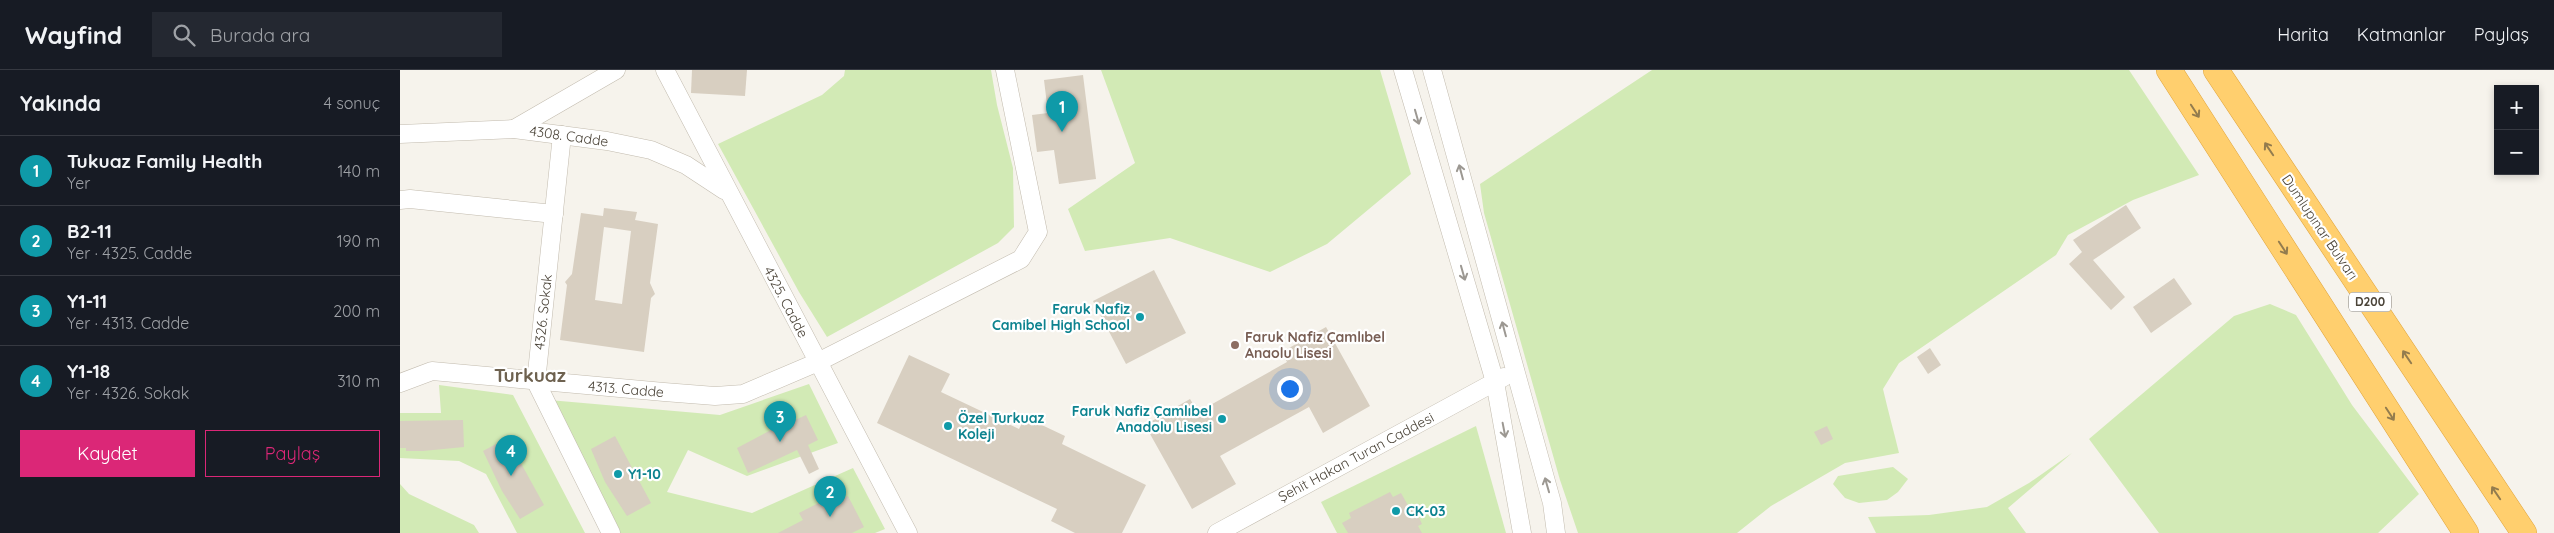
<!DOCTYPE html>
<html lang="tr">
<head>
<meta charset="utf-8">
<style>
  :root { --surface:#171b24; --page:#242831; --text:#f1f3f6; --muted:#9ea1a6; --line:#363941; --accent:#db2777 }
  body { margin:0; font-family:Quicksand,sans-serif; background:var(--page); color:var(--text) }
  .controls { position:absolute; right:15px; top:15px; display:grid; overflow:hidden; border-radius:0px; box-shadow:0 2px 8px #0003 }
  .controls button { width:45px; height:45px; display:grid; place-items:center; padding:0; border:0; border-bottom:1px solid var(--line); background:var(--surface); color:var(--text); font:25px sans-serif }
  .you { position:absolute; left:889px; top:318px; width:18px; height:18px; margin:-12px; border:4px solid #fff; border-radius:50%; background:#1a73e8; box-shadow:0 0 0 8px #1a73e833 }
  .badge { display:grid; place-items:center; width:32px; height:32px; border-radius:50%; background:var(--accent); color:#fff; font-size:16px; font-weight:700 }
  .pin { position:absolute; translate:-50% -41px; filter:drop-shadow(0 1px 2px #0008) }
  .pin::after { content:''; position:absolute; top:26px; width:18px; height:15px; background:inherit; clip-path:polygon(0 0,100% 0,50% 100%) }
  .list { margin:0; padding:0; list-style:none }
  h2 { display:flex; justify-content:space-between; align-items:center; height:65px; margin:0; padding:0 20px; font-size:21px }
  h2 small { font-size:16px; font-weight:400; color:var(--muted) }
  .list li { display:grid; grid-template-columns:32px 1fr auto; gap:15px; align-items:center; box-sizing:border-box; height:70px; padding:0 20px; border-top:1px solid var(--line) }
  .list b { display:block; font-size:19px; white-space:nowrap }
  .list p { margin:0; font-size:16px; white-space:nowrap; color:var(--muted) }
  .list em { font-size:16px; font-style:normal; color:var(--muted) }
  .actions { display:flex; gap:10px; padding:15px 20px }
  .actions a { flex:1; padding:11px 0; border:1px solid var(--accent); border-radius:0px; text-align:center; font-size:18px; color:var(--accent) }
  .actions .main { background:var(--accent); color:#fff }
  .icon { flex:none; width:28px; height:28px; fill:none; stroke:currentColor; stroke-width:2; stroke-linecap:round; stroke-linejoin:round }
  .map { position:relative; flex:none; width:2154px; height:463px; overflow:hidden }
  header { display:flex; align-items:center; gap:30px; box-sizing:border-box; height:70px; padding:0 25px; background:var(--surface); border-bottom:1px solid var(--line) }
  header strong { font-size:24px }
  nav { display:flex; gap:28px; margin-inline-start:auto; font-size:18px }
  .search { width:350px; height:45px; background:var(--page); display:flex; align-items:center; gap:12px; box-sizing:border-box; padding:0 18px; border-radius:0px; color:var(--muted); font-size:19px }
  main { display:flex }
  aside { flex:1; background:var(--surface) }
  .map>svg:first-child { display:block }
  .green { fill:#d2eab5 }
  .building { fill:#d8cfc1; fill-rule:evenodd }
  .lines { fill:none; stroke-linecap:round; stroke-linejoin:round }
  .minor-casing { stroke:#c2bbae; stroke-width:19 }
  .highway-casing { stroke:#e0a43c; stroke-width:26 }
  .minor { stroke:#fff; stroke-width:18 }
  .highway { stroke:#ffcf6e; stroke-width:25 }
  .oneway { stroke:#937c4e }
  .oneway2 { stroke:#9c9892 }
  .culture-dot { fill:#0f9aa8; stroke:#fff; stroke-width:2 }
  .education-dot { fill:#8d6e63; stroke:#fff; stroke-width:2 }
  .labels { text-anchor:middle; stroke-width:4.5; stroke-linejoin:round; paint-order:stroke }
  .shield { fill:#fff; stroke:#817c74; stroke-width:1 }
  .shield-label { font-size:12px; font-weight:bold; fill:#4b4439 }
  .street-label { font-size:14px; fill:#4b4439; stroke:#fff }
  .culture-label { font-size:14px; font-weight:bold; fill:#0d838f; stroke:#fff; text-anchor:start }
  .education-label { font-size:14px; font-weight:bold; fill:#785e54; stroke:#fff; text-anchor:start }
  .district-label { font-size:19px; font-weight:bold; fill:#6e6250; stroke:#fff }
</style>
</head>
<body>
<header>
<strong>Wayfind</strong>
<div class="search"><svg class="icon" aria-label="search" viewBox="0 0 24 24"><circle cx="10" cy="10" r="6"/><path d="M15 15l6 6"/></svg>Burada ara</div>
<nav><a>Harita</a><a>Katmanlar</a><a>Paylaş</a></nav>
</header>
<main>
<aside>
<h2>Yakında<small>4 sonuç</small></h2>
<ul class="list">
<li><span class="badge" style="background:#0f9aa8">1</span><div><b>Tukuaz Family Health</b><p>Yer</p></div><em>140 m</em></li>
<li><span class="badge" style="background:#0f9aa8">2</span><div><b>B2-11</b><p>Yer · 4325. Cadde</p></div><em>190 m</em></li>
<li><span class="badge" style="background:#0f9aa8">3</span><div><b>Y1-11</b><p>Yer · 4313. Cadde</p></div><em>200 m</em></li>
<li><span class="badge" style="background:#0f9aa8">4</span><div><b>Y1-18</b><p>Yer · 4326. Sokak</p></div><em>310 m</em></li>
</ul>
<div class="actions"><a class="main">Kaydet</a><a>Paylaş</a></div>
</aside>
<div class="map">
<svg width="2154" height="463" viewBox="0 0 2154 463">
  <rect width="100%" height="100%" fill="#f6f3ec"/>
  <g class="green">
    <polygon points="445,0 591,0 597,35 613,98 614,157 598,173 427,267 399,222 318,74 422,25 444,6"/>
    <polygon points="701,0 980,0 1011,104 927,174 870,202 770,168 685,181 668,139 735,93"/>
    <path d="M 1252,0 L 1729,0 L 1799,105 L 1733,130 L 1668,165 L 1656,185 L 1499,293 L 1483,319 C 1488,341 1494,362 1499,383 L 1445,393 L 1371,436 L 1337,463 L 1178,463 L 1160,410 L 1084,143 L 1080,114 Z"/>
    <polygon points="1870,234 1896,245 1952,335 2019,424 1978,463 1759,463 1689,369 1834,246"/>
    <polygon points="409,314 438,373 347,406 288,380 267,422 352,443 453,398 485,459 475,463 220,463 149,330 320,345"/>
    <polygon points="39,315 113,325 185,463 117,463 86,404 59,391 0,388 0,343 41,343"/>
    <polygon points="1076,356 1106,463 937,463 921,432"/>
    <polygon points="1672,383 1608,438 1626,463 1476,463 1468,447 1529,445 1587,437 1629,413"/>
    <polygon points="1493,397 1508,409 1498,422 1487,430 1459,433 1445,428 1433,414 1438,406"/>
    <polygon points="0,414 9,424 74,455 79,463 0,463"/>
  </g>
  <g class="building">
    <polygon points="292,0 347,0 345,26 291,23"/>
    <polygon points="683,5 696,109 659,114 654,80 637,82 632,45 648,43 644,10"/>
    <polygon points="1726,135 1741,158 1693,190 1725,227 1711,240 1669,194 1682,182 1673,170"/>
    <path d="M 204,138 L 237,142 L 235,150 L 258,154 L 250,213 L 255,224 L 251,228 L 244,282 L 160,270 L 167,215 L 165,212 L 172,204 L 181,143 L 203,146 ZM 204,157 L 231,161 L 222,234 L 195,230 Z"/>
    <polygon points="754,200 786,263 726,294 693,231"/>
    <polygon points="1774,208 1792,234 1751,263 1733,237"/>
    <polygon points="926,257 970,336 923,363 909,337 820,386 836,414 792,439 745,355 790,329 798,342 887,292 882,282"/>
    <polygon points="1530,278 1541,295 1528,304 1517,287"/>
    <polygon points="509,285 550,304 541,322 619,359 625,347 665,366 662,374 746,415 722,463 675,463 651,451 657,439 477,353"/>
    <polygon points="406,345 418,370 408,375 419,399 409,404 397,380 348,403 337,378 388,351 389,353"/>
    <polygon points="63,350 64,377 23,381 6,381 6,378 0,378 0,351"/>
    <polygon points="1427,356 1433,369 1421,375 1414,362"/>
    <polygon points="215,366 251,433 227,446 205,412 191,379"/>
    <polygon points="107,368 144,435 120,449 102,421 83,381"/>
    <polygon points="990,422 993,427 1001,423 1010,439 1014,437 1022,454 1018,456 1022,463 948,463 942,453 951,448 949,443"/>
    <polygon points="434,425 437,432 448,426 464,457 452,463 378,463 403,450 399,443"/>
  </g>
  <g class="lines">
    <defs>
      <g id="minor">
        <polyline points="265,0 508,463"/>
        <polyline points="1003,0 1095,312 1122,463"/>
        <polyline points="1032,0 1152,433 1156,463"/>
        <polyline points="114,59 216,0"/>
        <polyline points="0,64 114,59 207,71 251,80 286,95 324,120"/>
        <polyline points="162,65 136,312 211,463"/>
        <polyline points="0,130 10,129 154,144"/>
        <polyline points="0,313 32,301 264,322 315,326 343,324 418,292 621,189 638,162 605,0"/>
        <polyline points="817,463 1104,307"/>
      </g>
      <g id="highway">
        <polyline points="1769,0 2066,463"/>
        <polyline points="1816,0 2124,463"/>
      </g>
    </defs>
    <use href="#minor" class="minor-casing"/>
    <use href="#highway" class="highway-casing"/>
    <use href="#minor" class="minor"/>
    <use href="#highway" class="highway"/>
  </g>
  <defs><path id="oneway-shaft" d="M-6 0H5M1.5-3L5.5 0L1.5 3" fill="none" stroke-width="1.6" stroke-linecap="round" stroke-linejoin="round" transform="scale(1.25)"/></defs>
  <g class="oneway">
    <use href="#oneway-shaft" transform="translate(1795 41) rotate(57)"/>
    <use href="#oneway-shaft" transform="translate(1869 79) rotate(-124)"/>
    <use href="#oneway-shaft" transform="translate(1883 178) rotate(57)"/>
    <use href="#oneway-shaft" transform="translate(2007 287) rotate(-124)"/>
    <use href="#oneway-shaft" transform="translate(1990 344) rotate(57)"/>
    <use href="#oneway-shaft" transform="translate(2096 423) rotate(-124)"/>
  </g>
  <g class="oneway2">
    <use href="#oneway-shaft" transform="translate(1017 47) rotate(74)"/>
    <use href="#oneway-shaft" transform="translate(1061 102) rotate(-105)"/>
    <use href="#oneway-shaft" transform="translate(1063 203) rotate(74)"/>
    <use href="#oneway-shaft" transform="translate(1104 259) rotate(-105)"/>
    <use href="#oneway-shaft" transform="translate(1104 360) rotate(79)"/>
    <use href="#oneway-shaft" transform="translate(1147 415) rotate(-106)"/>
  </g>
  <g class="culture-dot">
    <circle cx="740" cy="247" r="5"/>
    <circle cx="822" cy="349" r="5"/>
    <circle cx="548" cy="356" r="5"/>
    <circle cx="218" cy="404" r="5"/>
    <circle cx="996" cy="441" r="5"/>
  </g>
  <circle class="education-dot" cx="835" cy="275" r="5"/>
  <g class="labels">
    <rect class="shield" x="1949" y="222.5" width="42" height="19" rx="4"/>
    <g class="shield-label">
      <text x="1970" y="236">D200</text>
    </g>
    <g class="street-label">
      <text transform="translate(169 66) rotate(8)" y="5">4308. Cadde</text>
      <text transform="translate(1920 157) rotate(56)" y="5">Dumlupınar Bulvarı</text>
      <text transform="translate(386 232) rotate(62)" y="5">4325. Cadde</text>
      <text transform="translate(143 242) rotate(-84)" y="5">4326. Sokak</text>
      <text transform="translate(226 319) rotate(5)" y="5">4313. Cadde</text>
      <text transform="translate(956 387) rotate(-28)" y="5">Şehit Hakan Turan Caddesi</text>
    </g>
    <g class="culture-label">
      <text x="730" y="244" text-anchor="end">Faruk Nafiz<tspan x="730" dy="16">Camibel High School</tspan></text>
      <text x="812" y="346" text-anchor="end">Faruk Nafiz Çamlıbel<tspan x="812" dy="16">Anadolu Lisesi</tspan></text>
      <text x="558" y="353">Özel Turkuaz<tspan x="558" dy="16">Koleji</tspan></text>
      <text x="228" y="409">Y1-10</text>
      <text x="1006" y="446">CK-03</text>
    </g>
    <g class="education-label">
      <text x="845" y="272">Faruk Nafiz Çamlıbel<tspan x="845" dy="16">Anaolu Lisesi</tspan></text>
    </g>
    <g class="district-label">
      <text x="130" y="312">Turkuaz</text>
    </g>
  </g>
</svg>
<div class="controls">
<button>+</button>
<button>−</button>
</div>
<div class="you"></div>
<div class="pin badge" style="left:662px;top:62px;background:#0f9aa8">1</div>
<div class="pin badge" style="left:430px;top:447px;background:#0f9aa8">2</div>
<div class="pin badge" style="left:380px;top:372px;background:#0f9aa8">3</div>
<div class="pin badge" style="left:111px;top:406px;background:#0f9aa8">4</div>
</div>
</main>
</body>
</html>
